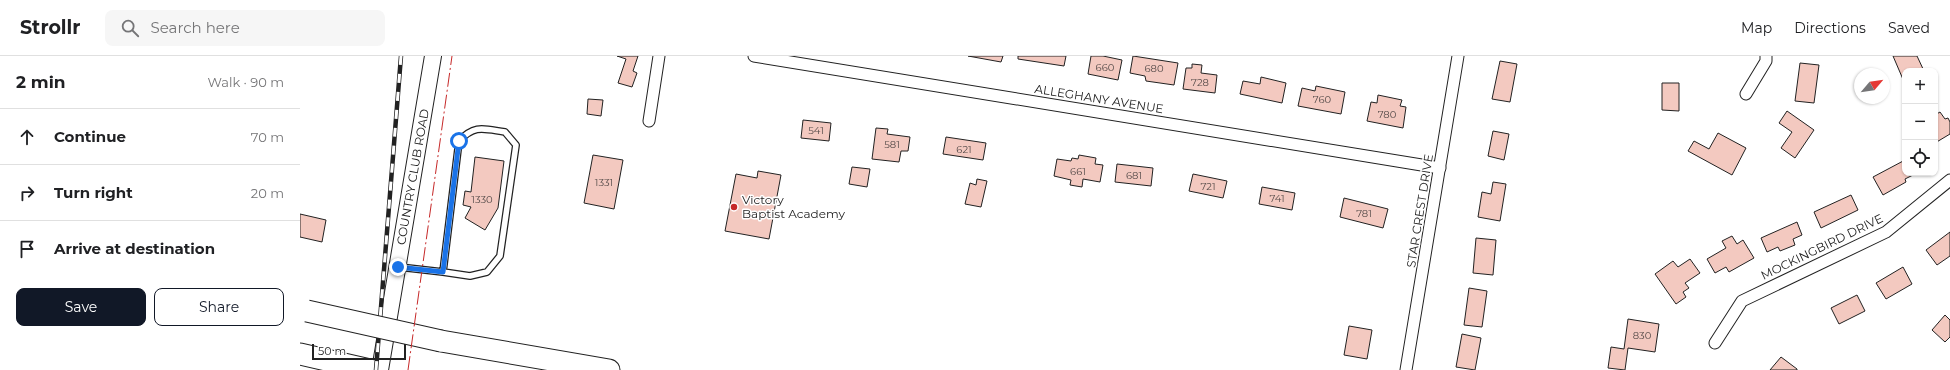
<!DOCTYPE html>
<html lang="en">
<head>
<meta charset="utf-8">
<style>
  :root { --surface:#fff; --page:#f6f6f6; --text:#202124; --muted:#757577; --line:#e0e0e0; --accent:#111827 }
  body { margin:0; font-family:Montserrat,sans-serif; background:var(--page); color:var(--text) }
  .controls { position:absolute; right:12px; top:12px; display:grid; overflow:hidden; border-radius:8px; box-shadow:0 1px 3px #0004 }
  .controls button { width:36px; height:36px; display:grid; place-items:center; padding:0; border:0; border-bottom:1px solid var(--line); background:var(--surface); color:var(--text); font:20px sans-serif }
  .compass { position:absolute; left:1554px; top:12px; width:36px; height:36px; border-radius:50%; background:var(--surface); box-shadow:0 1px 3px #0004; rotate:61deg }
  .scale { position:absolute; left:12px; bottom:10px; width:94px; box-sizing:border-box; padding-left:4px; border:2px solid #222; border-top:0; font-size:11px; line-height:14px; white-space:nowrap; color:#222; -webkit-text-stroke:3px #fff; paint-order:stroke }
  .stop { position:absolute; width:12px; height:12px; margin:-9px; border:3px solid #1a73e8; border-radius:50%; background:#fff }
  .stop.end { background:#1a73e8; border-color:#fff; box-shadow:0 1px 4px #0008 }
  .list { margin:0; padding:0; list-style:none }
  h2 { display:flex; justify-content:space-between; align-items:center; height:52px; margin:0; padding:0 16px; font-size:17px }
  h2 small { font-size:13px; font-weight:400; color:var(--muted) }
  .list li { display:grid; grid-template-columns:26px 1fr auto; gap:12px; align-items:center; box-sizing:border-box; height:56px; padding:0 16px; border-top:1px solid var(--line) }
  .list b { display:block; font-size:15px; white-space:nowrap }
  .list em { font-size:13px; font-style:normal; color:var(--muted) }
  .actions { display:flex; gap:8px; padding:12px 16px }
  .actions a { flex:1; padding:9px 0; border:1px solid var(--accent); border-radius:8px; text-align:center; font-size:14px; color:var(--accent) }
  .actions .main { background:var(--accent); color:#fff }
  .icon { flex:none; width:22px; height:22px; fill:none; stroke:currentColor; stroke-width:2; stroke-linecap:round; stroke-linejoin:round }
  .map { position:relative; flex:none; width:1650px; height:314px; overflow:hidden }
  header { display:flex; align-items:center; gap:24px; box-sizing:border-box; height:56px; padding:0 20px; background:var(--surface); border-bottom:1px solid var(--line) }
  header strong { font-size:19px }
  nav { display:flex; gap:22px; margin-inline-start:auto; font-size:14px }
  .search { width:280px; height:36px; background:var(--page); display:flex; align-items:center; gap:10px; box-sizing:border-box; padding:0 14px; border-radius:8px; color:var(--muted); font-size:15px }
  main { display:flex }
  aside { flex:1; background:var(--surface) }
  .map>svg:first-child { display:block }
  .building { fill:#f3c9c0; stroke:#222 }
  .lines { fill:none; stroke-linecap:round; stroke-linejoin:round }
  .lane-casing { stroke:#222; stroke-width:8 }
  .street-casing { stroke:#222; stroke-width:13 }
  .secondary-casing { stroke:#222; stroke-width:18 }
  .highway-casing { stroke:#222; stroke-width:23 }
  .lane { stroke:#fff; stroke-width:5.5 }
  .street { stroke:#fff; stroke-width:11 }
  .secondary { stroke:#fff; stroke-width:16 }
  .highway { stroke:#fff; stroke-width:21 }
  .rail-casing { stroke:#222; stroke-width:4.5 }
  .rail { stroke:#fff; stroke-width:3; stroke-dasharray:9; stroke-linecap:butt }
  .highway-bridge-casing { stroke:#222; stroke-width:23; stroke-linecap:butt }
  .highway-bridge { stroke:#fff; stroke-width:21 }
  .power { stroke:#c62828; stroke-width:1; stroke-dasharray:14 3 2 3; stroke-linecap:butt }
  .route { stroke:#1a73e8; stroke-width:5 }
  .poi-dot { fill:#c62828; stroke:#fff; stroke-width:1.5 }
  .labels { text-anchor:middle; stroke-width:3; stroke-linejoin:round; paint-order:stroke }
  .number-label { font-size:10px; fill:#564c4a }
  .street-label { font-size:12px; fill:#222; stroke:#fff }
  .poi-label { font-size:12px; fill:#222; stroke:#fff; text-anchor:start }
</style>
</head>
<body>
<header>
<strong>Strollr</strong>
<div class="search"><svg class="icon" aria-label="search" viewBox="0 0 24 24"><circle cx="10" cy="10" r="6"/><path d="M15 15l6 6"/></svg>Search here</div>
<nav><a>Map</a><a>Directions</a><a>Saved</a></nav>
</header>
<main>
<aside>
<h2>2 min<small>Walk · 90 m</small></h2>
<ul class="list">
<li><svg class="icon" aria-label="ahead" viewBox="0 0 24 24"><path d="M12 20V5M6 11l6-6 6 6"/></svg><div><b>Continue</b></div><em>70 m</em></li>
<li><svg class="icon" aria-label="right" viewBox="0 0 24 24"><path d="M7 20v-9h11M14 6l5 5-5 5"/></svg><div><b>Turn right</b></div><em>20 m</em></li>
<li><svg class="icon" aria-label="arrive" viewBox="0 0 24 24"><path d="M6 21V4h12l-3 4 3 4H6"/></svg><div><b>Arrive at destination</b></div></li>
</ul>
<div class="actions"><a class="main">Save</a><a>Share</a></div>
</aside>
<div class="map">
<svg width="1650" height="314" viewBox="0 0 1650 314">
  <rect width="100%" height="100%" fill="#fff"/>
  <g class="building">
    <polygon points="317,0 338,0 333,15 337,17 332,31 318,27 326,3"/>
    <polygon points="668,0 703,0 701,6"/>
    <polygon points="718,0 766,0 764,10 718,3"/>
    <polygon points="791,0 803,0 822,4 818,24 788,18"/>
    <polygon points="833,0 878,7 874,29 846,25 845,20 830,17"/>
    <polygon points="1593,0 1617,0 1624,15 1605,15 1605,28"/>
    <polygon points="1200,5 1217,8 1210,46 1192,43"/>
    <polygon points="1500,7 1519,9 1514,47 1495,45"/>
    <polygon points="892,8 902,9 901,17 917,19 915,37 883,33 886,12 892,12"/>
    <polygon points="961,21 986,27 982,47 940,38 943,25 960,28"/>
    <polygon points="1362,27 1379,27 1379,55 1362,54"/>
    <polygon points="1016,30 1045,36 1041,58 998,50 1002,32 1015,35"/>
    <polygon points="1078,39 1102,44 1100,50 1106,51 1103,72 1067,65 1071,46 1077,47"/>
    <polygon points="288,43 303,44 301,60 287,58"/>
    <polygon points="1487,55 1514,74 1495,102 1481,92 1492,76 1479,67"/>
    <polygon points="1640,56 1645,63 1648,62 1650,66 1650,78 1635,87 1635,59"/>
    <polygon points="503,64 531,67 529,85 501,82"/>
    <polygon points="576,72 588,73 587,78 610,81 608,95 601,95 599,106 572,103"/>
    <polygon points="1193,75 1209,78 1204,104 1188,100"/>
    <polygon points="1418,77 1446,92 1432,119 1388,95 1394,85 1409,93"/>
    <polygon points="646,81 686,87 683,104 643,98"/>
    <polygon points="293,99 323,104 314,153 284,147"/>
    <polygon points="779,99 796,102 795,108 803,109 800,126 783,123 782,131 770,129 771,124 754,120 757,103 771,105 772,102 778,103"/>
    <polygon points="175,101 204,105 198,152 185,174 165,162 171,151 163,149 165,135 171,136"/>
    <polygon points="1605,104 1605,117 1615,118 1605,123 1606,126 1583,139 1573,121"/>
    <polygon points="817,108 853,112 851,130 815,126"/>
    <polygon points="552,111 570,113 567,131 549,128"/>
    <polygon points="458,115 481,119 469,183 425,175 436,118 457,122"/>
    <polygon points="893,118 927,125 923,142 889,135"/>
    <polygon points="677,123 687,125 681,151 665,148 670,127 676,129"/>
    <polygon points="1193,126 1206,128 1200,165 1178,161 1182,136 1191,138"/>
    <polygon points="962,131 995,137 992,154 959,148"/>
    <polygon points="1551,139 1558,154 1521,172 1514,156"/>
    <polygon points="1044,142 1088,153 1083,172 1040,161"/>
    <polygon points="0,158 26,164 22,186 0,181"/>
    <polygon points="1497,166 1502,179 1493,183 1495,189 1480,195 1478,191 1467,196 1461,182"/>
    <polygon points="1650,176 1650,200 1637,209 1626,194"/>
    <polygon points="1432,180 1437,188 1443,184 1454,202 1429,216 1426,211 1415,217 1407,203 1426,192 1422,185"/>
    <polygon points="1176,182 1196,184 1193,219 1173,217"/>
    <polygon points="1390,203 1400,217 1385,227 1389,232 1383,236 1386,241 1376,248 1355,218 1373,205 1378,211"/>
    <polygon points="1603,211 1612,228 1586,243 1576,227"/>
    <polygon points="1169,232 1187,235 1182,271 1164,269"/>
    <polygon points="1557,239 1565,255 1539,268 1531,252"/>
    <polygon points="1645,259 1650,264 1650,281 1645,286 1632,274"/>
    <polygon points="1328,263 1359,268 1355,296 1328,292 1325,314 1308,312 1311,291 1324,293"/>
    <polygon points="1049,270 1072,274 1067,303 1044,299"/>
    <polygon points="1162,278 1181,282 1175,314 1156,311"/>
    <polygon points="1481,301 1497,313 1497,314 1470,314"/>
  </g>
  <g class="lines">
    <defs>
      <path id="lane" d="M 99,211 L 143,216 L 159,85 C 175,68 184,73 205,76 L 216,89 L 200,200 L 187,216 L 170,220 L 143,216"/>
      <g id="street">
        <polyline points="454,0 1140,112"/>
        <polyline points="1446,38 1466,5 1466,0"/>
        <polyline points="349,65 359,0"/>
        <polyline points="1415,287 1442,245 1586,176 1650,124"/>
        <polyline points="1106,314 1158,0"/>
      </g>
      <polyline id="secondary" points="80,314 133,0"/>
      <g id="highway">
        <polyline points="141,285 309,314"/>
        <polyline points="0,298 70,314"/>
      </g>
    </defs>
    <use href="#lane" class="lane-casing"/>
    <use href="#street" class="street-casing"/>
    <use href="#secondary" class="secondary-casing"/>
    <use href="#highway" class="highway-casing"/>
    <use href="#lane" class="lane"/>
    <use href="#street" class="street"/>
    <use href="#secondary" class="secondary"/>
    <use href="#highway" class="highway"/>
    <defs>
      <polyline id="rail" points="76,314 101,0"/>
    </defs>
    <use href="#rail" class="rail-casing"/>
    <use href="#rail" class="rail"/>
    <defs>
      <polyline id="highway-bridge" points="7,255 141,285"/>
    </defs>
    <use href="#highway-bridge" class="highway-bridge-casing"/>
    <use href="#highway-bridge" class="highway-bridge"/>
    <polyline class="power" points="108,314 152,0"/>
  </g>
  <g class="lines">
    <polyline class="route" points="98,211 143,216 159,85"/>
  </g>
  <circle class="poi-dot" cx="434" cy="151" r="4"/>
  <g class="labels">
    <g class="number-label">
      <text x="805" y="15">660</text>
      <text x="854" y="16">680</text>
      <text x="900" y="30">728</text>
      <text x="1022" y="47">760</text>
      <text x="1087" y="62">780</text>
      <text x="516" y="78">541</text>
      <text x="592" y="92">581</text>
      <text x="664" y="97">621</text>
      <text x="778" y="119">661</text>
      <text x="834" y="123">681</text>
      <text x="304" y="130">1331</text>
      <text x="908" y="134">721</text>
      <text x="977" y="146">741</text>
      <text x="182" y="147">1330</text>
      <text x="1064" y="161">781</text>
      <text x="1342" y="283">830</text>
    </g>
    <g class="street-label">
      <text transform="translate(799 43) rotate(9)" y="4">ALLEGHANY AVENUE</text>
      <text transform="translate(113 121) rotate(-80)" y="4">COUNTRY CLUB ROAD</text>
      <text transform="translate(1120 155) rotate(-81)" y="4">STAR CREST DRIVE</text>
      <text transform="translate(1522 191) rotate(-26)" y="4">MOCKINGBIRD DRIVE</text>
    </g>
    <g class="poi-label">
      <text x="442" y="148">Victory<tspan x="442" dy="14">Baptist Academy</tspan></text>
    </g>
  </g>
</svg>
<div class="controls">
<button>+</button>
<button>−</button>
<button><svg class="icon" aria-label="locate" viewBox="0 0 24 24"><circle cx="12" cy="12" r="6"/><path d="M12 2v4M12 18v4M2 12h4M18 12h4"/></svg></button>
</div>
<svg class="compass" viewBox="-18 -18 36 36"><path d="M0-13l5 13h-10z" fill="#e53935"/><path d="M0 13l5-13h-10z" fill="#757577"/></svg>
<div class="scale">50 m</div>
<div class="stop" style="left:159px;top:85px"></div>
<div class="stop end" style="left:98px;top:211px"></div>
</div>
</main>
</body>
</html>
